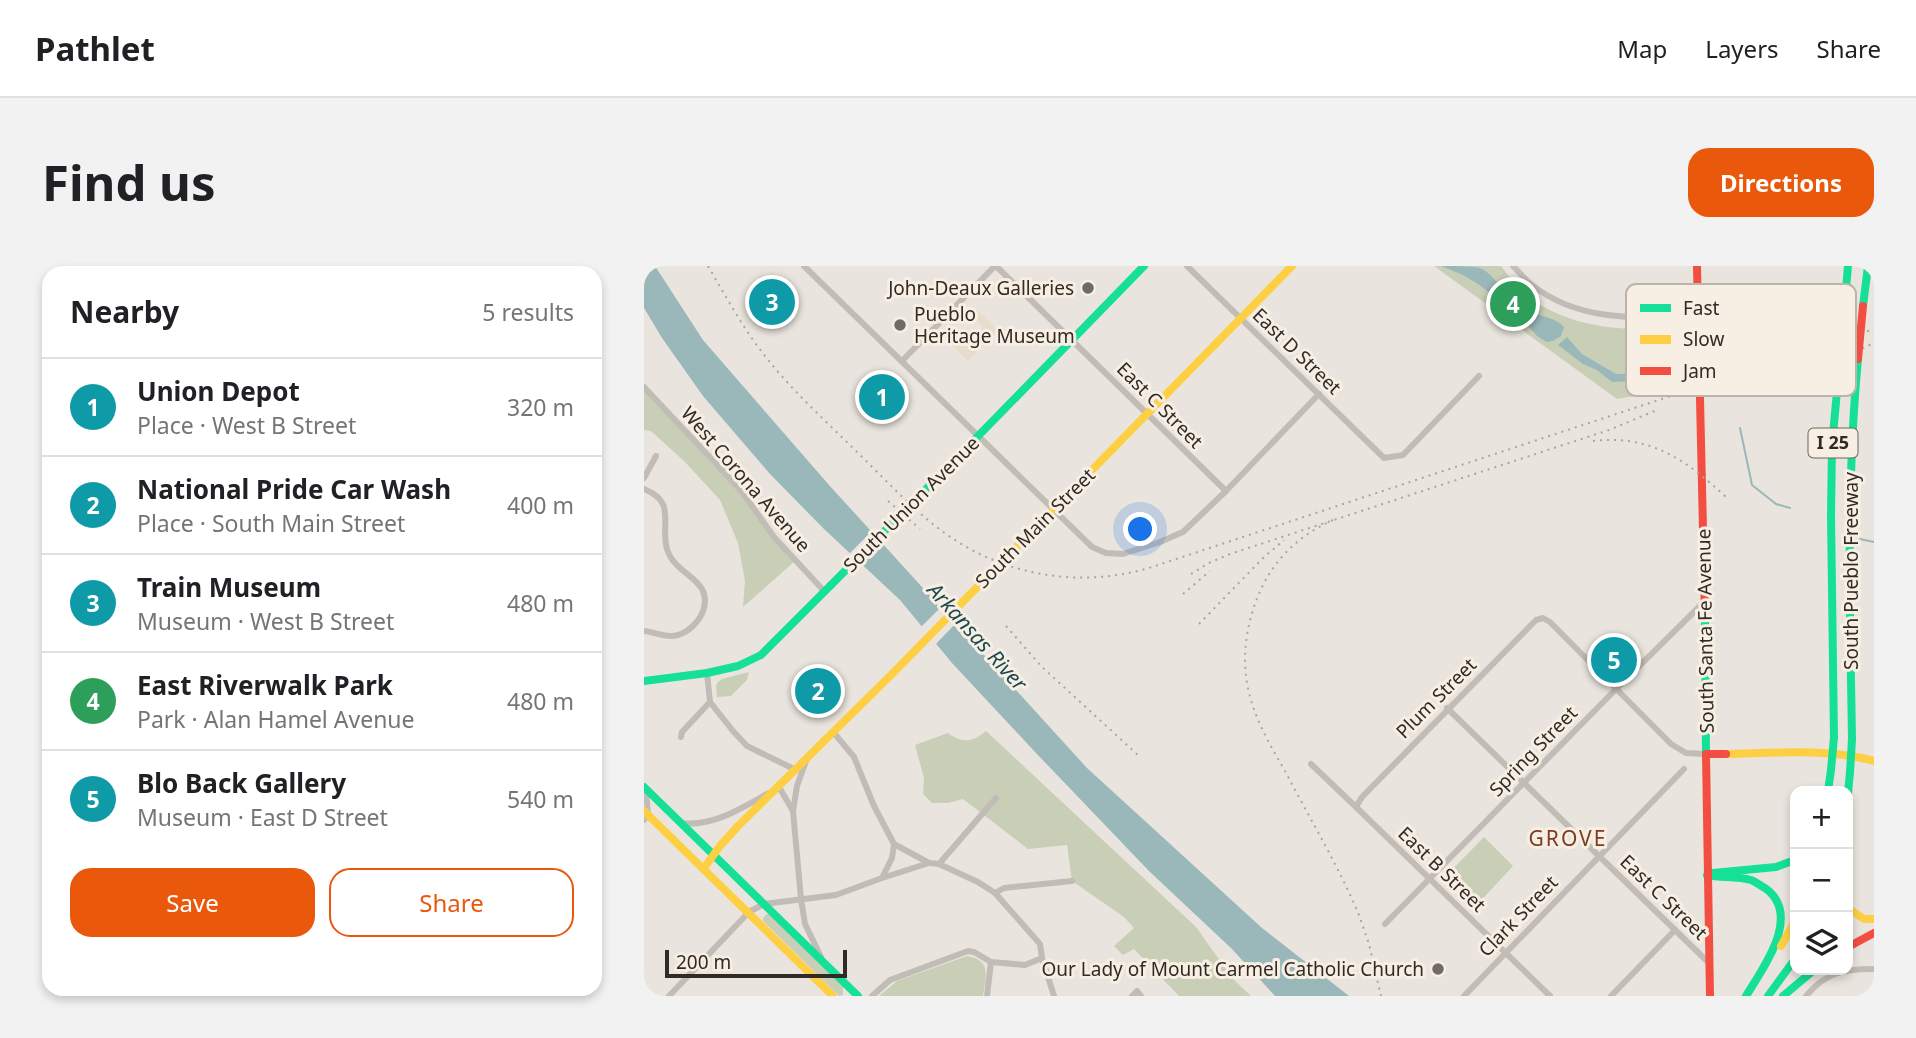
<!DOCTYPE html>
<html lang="en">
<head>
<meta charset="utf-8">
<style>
  :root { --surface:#fff; --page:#f2f2f2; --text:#202124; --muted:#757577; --line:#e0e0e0; --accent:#ea580c }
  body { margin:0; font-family:"Noto Sans",sans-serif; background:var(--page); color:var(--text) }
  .controls { position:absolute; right:21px; bottom:21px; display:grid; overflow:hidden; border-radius:14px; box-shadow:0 4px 10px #0003 }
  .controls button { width:63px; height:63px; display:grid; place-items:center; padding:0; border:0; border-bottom:2px solid var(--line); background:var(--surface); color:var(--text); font:35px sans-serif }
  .scale { position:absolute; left:21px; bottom:18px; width:182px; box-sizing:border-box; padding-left:7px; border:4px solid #322a25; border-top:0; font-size:19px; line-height:24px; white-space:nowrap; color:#322a25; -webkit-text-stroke:5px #f7efe3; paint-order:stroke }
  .you { position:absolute; left:497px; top:264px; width:24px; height:24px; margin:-18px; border:5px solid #fff; border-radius:50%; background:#1a73e8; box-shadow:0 0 0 10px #1a73e833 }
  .badge { display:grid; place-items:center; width:46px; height:46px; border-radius:50%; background:var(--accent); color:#fff; font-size:23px; font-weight:700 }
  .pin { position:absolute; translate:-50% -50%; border:4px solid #fff; box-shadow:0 2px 7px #0006 }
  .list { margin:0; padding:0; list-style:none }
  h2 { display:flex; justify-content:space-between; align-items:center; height:91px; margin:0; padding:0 28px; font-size:30px }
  h2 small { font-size:23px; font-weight:400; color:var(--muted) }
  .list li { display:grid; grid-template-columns:46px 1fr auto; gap:21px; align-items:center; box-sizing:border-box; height:98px; padding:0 28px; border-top:2px solid var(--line) }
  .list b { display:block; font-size:26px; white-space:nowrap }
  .list p { margin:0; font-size:23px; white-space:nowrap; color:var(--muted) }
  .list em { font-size:23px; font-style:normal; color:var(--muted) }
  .actions { display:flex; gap:14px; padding:21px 28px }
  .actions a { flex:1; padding:16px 0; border:2px solid var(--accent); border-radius:21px; text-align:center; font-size:24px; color:var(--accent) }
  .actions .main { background:var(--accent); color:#fff }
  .icon { flex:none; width:38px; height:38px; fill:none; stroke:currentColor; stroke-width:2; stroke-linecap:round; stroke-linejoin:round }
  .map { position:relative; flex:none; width:1230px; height:730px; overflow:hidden; border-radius:21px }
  header { display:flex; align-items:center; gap:42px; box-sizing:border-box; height:98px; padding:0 35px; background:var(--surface); border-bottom:2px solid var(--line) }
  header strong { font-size:33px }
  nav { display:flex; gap:38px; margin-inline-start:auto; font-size:24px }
  .intro { display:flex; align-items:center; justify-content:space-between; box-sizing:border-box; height:168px; padding:0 42px }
  h1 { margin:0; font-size:49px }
  .button { padding:18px 32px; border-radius:21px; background:var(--accent); color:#fff; font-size:24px; font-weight:700 }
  main { display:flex; gap:42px; padding:0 42px }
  aside { flex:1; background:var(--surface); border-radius:21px; box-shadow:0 4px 10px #0003 }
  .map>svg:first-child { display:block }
  .green { fill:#c9cfb7 }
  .plaza { fill:#e8ddcc }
  .water { fill:#9ab8b9 }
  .pier { fill:#e9e4dd }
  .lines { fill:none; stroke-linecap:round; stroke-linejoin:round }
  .stream { stroke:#9ab8b9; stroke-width:2 }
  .street { stroke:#c2bcb6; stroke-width:6 }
  .fast { stroke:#16e098; stroke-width:8 }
  .slow { stroke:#ffcf43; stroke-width:8 }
  .jam { stroke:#f24e42; stroke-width:8 }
  .rail { stroke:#aaa5a0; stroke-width:2; stroke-dasharray:2 5; stroke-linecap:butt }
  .fast-bridge { stroke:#16e098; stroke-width:8 }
  .slow-bridge { stroke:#ffcf43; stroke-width:8 }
  .jam-bridge { stroke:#f24e42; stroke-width:8 }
  .poi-dot { fill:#726b65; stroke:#f7efe3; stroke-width:2.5 }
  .labels { text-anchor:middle; stroke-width:6; stroke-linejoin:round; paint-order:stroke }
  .shield { fill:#f7efe3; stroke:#6d655e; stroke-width:2 }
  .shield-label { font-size:18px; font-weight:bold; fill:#322a25 }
  .poi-label { font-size:19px; fill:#322a25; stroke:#f7efe3; text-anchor:end }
  .street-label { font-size:19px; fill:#322a25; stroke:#f7efe3 }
  .water-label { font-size:21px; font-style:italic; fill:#1d4a51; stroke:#f7efe3 }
  .neighbourhood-label { font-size:21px; letter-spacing:2px; fill:#7c3d23; stroke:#f7efe3 }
  .key { fill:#f7efe3; stroke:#bcb4aa; stroke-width:2 }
  .key-label { font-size:19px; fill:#322a25 }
</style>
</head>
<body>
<header>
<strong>Pathlet</strong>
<nav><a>Map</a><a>Layers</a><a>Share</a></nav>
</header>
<div class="intro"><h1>Find us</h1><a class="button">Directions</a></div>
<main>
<aside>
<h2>Nearby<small>5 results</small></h2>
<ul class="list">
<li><span class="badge" style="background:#0f9aa8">1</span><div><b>Union Depot</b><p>Place · West B Street</p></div><em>320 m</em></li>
<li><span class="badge" style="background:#0f9aa8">2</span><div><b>National Pride Car Wash</b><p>Place · South Main Street</p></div><em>400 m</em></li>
<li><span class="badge" style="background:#0f9aa8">3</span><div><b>Train Museum</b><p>Museum · West B Street</p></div><em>480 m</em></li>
<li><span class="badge" style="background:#2e9e5b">4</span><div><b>East Riverwalk Park</b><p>Park · Alan Hamel Avenue</p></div><em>480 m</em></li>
<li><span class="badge" style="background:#0f9aa8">5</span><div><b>Blo Back Gallery</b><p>Museum · East D Street</p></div><em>540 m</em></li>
</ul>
<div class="actions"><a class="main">Save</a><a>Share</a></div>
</aside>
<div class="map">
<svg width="1230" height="730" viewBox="0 0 1230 730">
  <rect width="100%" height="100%" fill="#e9e4dd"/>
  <g class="green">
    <path d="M 790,0 L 857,0 C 863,7 868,15 874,21 C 905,53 954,63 996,63 C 1010,63 1025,60 1040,62 L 1042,112 L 996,129 L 973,133 Z"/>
    <polygon points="0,121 78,204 151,295 99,341 101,315 94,277 76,234 41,196 7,165 0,164"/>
    <polygon points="105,406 103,414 87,430 73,431 72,420 73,417 78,413"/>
    <path d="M 342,465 L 552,661 L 589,713 L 607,730 L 535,730 L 490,683 L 479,689 L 470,680 L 490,662 L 480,651 L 428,615 L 423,579 L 384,583 L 319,533 L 304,537 L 288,537 L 279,528 L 280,512 L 271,479 L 304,467 C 318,478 329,476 342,465 Z"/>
    <polygon points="840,571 869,600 831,641 800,612"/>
    <polygon points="123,648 125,648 199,720 199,729 195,730 119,655 119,652"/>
    <path d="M 323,690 C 348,694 342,711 339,730 L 235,730 L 253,715 Z"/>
  </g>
  <polygon class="plaza" points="333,44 354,64 324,95 299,71 304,66 314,76 322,72 326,76 339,61 327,49"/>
  <g class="water">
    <polygon points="0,0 11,0 59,74 185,219 443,502 618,662 705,730 631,730 588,683 505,605 392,487 308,397 256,334 180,263 126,208 59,130 18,72 0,42"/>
    <path d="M 797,0 C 809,0 825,0 836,2 C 851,8 860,30 875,41 C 889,50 909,49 920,61 L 917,70 L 909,75 L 903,76 L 894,71 L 882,58 L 862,46 L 847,28 L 834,18 L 819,9 Z"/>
    <path d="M 1029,66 L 1034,76 C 1013,84 1016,89 1009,108 L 999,115 L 968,116 L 953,104 L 939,98 L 914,79 L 923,71 L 938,88 L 972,108 L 979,108 L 991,105 L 998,101 L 1005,82 Z"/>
  </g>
  <g class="pier">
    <polygon points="230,263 241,275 216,301 203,290"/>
    <polygon points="299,339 314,355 290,380 275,363"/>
  </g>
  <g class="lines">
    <g class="stream">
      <polyline points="1096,162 1108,219 1132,238 1146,242"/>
      <polyline points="1216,273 1230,276"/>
    </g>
    <g class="street">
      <polyline points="160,0 448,281 462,287 479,288 516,276 539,266 582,225 675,128"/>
      <polyline points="352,0 582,225"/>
      <polyline points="543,0 740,192 759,189 835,110"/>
      <path d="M 869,0 C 875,6 881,14 888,19 C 936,57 996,52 1053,50"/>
      <polyline points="258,95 351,0"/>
      <polyline points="0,121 78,204 98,226 130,271 181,326"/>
      <polyline points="0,212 12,190"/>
      <path d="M 0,223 C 33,236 16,257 23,283 C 29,303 49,308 58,323 C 69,343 47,370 27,370 C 18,370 9,366 0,365"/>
      <polyline points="63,407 66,436 89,465 103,480 152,504"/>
      <polyline points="803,442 1065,697"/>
      <polyline points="190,467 210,491 230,540 250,578 285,597 295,598 334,616 351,627 396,678 398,692 410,730"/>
      <polyline points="37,471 38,466 66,436"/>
      <polyline points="162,495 153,520 149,545 157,633 161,658 177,691"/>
      <polyline points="667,498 712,541 906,730"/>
      <polyline points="135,521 149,545"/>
      <polyline points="712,541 718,531 892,354 899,352 906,356 1027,478 1042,487 1062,488"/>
      <polyline points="0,554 4,549 2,523"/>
      <path d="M 37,557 C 70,561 97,542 125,527"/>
      <polyline points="295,598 352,532"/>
      <polyline points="238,612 285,597"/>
      <polyline points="351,627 360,622 428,615"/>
      <polyline points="741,658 972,423 1061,335"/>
      <polyline points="25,730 105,646 120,638 192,629 238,612 248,592 250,578"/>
      <polyline points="228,730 246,714 324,685 330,686 347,696 381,699 398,692"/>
      <polyline points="343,730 347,696"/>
      <polyline points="488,730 493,725 497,730"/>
      <polyline points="820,730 1040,503"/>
      <polyline points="967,730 1031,664"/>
      <path d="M 1162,730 C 1182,706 1200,703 1230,703"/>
    </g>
    <g class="fast">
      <polyline points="1219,40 1224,0"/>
      <polyline points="297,208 500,0"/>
      <polyline points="1061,352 1062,488"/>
      <polyline points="0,415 63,407 94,400 117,389 187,319"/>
      <polyline points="1190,471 1187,250 1188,179 1195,104"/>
      <path d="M 1208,473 C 1206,346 1202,220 1214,93"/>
      <polyline points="0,521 214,730"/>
      <polyline points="1184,525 1187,504"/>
      <polyline points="1204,527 1206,506"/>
      <polyline points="1069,607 1132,601 1151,594"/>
      <path d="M 1063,609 C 1077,612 1093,610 1107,614 C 1112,616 1116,619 1121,622 C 1159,649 1119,702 1102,730"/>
      <polyline points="1124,730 1151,693"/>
      <polyline points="1139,730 1170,704"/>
    </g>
    <g class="slow">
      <polyline points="448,204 648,0"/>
      <path d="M 1082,488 C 1131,487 1183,482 1230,495"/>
      <polyline points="0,545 189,730"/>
      <polyline points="60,602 76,580 94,560 249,407"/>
      <polyline points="1204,642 1220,653 1230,653"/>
      <polyline points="1137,680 1151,655"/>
    </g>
    <g class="jam">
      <polyline points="1053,0 1061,352"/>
      <polyline points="1204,681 1230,667"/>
      <polyline points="1066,730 1062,488 1082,488"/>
    </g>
    <g class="rail">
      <path d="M 64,0 C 82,31 99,62 121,90 C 149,126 184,157 216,189 C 243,215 268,243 298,265 C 357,309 434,323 505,302 L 1230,63"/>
      <polyline points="1145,106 1208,87 1230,77"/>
      <path d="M 949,175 C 1007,168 1043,195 1082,231"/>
      <polyline points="244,235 276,263"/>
      <path d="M 689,254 C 656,269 633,290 617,323 C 603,354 597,389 604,422 C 610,452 626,479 641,505 C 666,553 694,599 715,649 L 725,678 L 737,730"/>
      <polyline points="547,308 565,297 586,288 965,164 1013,144"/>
      <polyline points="539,328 566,305"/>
      <polyline points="555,358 620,291 640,274"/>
      <polyline points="362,360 398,401 495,490"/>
    </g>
    <g class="fast-bridge">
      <polyline points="1195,104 1204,0"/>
      <polyline points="187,319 297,208"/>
      <polyline points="1187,504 1190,471"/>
      <polyline points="1206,506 1208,473"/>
    </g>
    <polyline class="slow-bridge" points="249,407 448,204"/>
    <polyline class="jam-bridge" points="1214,93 1219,40"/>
  </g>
  <g class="poi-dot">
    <circle cx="444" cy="22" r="7"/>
    <circle cx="256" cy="59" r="7"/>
    <circle cx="794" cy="703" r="7"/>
  </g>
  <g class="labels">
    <rect class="shield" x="1164.5" y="162.5" width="49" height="29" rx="5"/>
    <g class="shield-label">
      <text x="1189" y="183">I 25</text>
    </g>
    <g class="poi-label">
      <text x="430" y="29">John-Deaux Galleries</text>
      <text x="270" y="55" text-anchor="start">Pueblo<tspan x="270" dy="22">Heritage Museum</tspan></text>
      <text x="780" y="710">Our Lady of Mount Carmel Catholic Church</text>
    </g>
    <g class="street-label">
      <text transform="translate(653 85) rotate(44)" y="7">East D Street</text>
      <text transform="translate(516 139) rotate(45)" y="7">East C Street</text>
      <text transform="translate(102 213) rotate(49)" y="7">West Corona Avenue</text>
      <text transform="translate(267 238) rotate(-45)" y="7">South Union Avenue</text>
      <text transform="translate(391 262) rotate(-45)" y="7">South Main Street</text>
      <text transform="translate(1207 305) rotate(-90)" y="7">South Pueblo Freeway</text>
      <text transform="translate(1061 365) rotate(-91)" y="7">South Santa Fe Avenue</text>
      <text transform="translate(792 432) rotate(-45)" y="7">Plum Street</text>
      <text transform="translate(889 485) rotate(-46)" y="7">Spring Street</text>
      <text transform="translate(798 603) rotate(44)" y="7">East B Street</text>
      <text transform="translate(1020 631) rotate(44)" y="7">East C Street</text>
      <text transform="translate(874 650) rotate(-46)" y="7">Clark Street</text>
    </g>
    <g class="water-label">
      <text transform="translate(333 371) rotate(48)" y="7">Arkansas River</text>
    </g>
    <g class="neighbourhood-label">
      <text x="924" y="580">GROVE</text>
    </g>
  </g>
  <rect x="982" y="18" width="230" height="112" rx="10" class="key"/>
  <rect x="996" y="38" width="31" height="8" fill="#16e098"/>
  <rect x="996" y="69" width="31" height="9" fill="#ffcf43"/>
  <rect x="996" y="101" width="31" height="8" fill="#f24e42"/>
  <g class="key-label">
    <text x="1039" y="49">Fast</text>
    <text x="1039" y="80">Slow</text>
    <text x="1039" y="112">Jam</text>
  </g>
</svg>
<div class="controls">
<button>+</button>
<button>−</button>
<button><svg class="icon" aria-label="layers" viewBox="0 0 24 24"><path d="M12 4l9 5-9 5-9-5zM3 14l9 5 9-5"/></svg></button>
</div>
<div class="scale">200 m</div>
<div class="you"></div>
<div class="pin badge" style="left:238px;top:131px;background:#0f9aa8">1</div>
<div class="pin badge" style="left:174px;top:425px;background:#0f9aa8">2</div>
<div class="pin badge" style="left:128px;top:36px;background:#0f9aa8">3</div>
<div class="pin badge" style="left:869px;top:38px;background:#2e9e5b">4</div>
<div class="pin badge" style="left:970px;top:394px;background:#0f9aa8">5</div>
</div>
</main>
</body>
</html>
